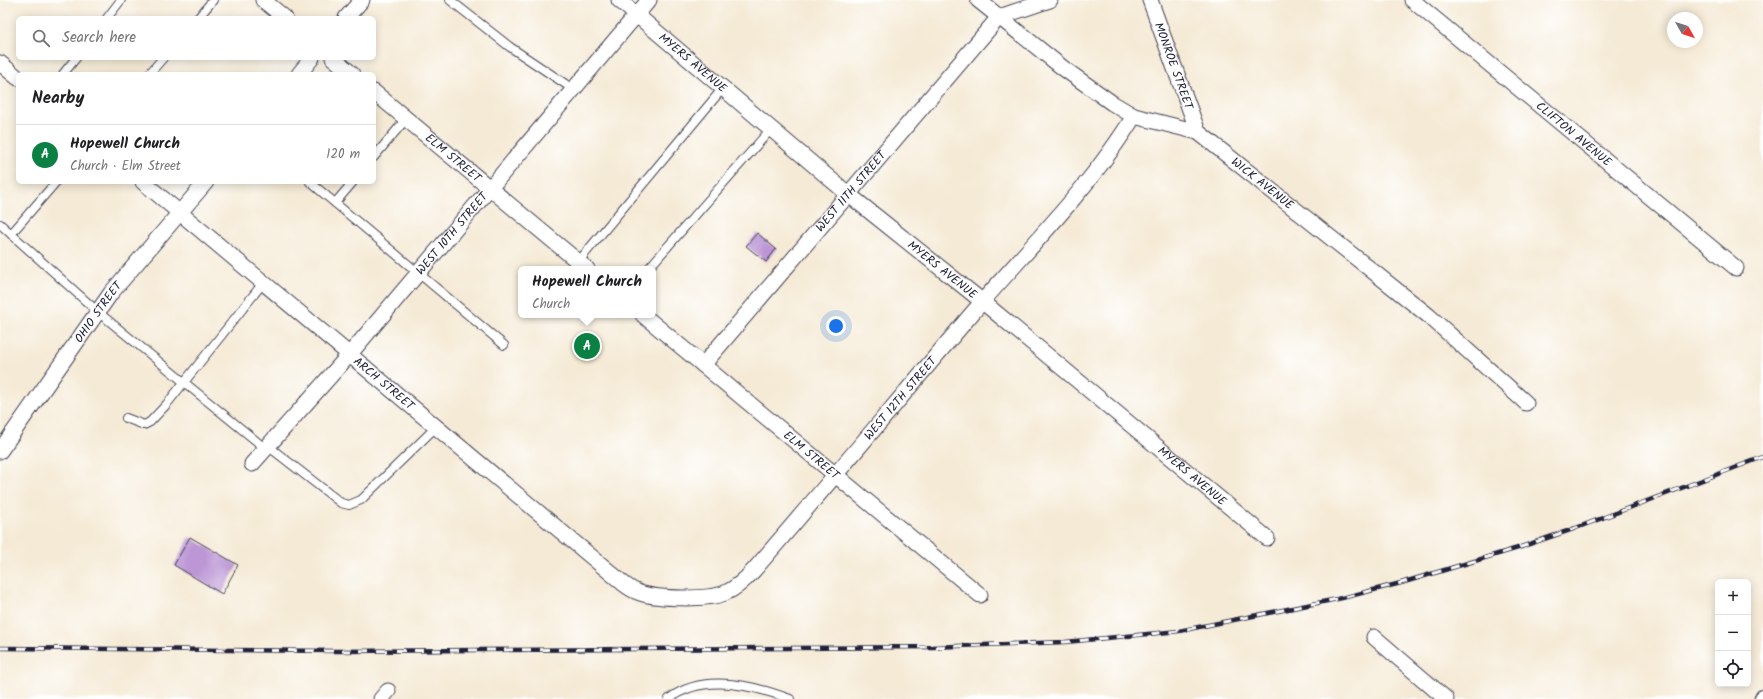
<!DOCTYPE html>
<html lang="en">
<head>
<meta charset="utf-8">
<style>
  :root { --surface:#fff; --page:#f2f2f2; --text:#202124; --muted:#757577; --line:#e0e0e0; --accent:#0b8043 }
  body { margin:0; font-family:Kalam,sans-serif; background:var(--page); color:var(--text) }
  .controls { position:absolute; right:12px; bottom:12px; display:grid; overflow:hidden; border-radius:6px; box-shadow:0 2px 10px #0003 }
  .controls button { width:36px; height:36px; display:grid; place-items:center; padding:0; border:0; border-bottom:1px solid var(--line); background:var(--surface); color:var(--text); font:20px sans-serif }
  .compass { position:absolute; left:1667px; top:12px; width:36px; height:36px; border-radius:50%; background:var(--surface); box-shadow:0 2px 10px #0003; rotate:129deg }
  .you { position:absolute; left:836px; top:326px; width:14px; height:14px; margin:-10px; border:3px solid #fff; border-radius:50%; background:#1a73e8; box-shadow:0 0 0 6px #1a73e833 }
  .badge { display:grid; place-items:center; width:26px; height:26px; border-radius:50%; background:var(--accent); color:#fff; font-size:13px; font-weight:700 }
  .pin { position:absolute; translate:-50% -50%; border:2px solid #fff; box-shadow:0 1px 4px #0006 }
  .popup { position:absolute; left:518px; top:266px; width:138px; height:52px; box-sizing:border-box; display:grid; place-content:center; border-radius:6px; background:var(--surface); filter:drop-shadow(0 1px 3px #0005); font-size:13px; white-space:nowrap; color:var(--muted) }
  .popup b { font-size:15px; color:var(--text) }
  .popup::after { content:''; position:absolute; left:50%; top:100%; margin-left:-8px; border:8px solid transparent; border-top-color:var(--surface) }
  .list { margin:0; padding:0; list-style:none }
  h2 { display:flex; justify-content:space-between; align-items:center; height:52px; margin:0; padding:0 16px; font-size:17px }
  h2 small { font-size:13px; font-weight:400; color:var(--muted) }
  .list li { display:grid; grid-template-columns:26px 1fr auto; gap:12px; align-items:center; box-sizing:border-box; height:60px; padding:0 16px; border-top:1px solid var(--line) }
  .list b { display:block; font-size:15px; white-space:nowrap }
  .list p { margin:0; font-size:13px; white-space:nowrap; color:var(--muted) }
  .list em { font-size:13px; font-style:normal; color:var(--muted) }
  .icon { flex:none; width:22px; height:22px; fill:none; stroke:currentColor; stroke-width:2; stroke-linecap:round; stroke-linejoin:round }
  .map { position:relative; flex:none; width:1763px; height:699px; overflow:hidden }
  .search { position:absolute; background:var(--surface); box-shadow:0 2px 10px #0003; left:16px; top:16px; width:360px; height:44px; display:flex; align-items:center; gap:10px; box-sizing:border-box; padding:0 14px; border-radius:6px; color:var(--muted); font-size:15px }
  .panel { position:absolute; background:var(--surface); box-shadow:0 2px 10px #0003; left:16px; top:72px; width:360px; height:112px; border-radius:6px }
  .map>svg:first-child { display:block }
  .building { fill:#bc96d5 }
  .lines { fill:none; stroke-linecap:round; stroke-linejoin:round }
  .service-casing { stroke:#424052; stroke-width:10 }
  .minor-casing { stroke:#424052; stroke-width:17 }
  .service { stroke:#fff; stroke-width:8 }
  .minor { stroke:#fff; stroke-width:15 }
  .rail-casing { stroke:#22223b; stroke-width:4.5 }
  .rail { stroke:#fff; stroke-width:3; stroke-dasharray:9; stroke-linecap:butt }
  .labels { text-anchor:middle; stroke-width:4; stroke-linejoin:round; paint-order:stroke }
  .street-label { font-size:12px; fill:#22223b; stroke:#fff }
</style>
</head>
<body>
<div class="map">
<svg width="1763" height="699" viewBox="0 0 1763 699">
  <rect width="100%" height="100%" fill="#fff"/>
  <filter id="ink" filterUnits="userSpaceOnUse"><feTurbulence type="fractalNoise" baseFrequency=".025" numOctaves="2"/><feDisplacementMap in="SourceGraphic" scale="8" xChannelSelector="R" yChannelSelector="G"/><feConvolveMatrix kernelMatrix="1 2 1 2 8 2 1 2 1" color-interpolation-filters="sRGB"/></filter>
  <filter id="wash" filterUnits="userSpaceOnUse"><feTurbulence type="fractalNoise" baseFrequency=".012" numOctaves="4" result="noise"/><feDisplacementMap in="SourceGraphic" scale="16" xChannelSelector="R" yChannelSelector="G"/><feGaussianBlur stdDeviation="0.9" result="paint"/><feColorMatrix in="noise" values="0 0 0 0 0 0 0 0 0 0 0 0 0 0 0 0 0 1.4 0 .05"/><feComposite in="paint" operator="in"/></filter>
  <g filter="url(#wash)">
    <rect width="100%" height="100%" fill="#f5ead5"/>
    <g id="blocks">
      <g class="building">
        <polygon points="757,233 776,249 766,262 746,246"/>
        <polygon points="190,537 238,565 222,594 174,565"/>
      </g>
    </g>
  </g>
  <g filter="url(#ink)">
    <use href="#blocks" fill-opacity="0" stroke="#424052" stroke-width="1"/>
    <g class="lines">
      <defs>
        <g id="service">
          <polyline points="450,0 510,47 573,89"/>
          <polyline points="107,18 121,0"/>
          <polyline points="198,18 213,0"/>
          <polyline points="63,74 76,58"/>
          <polyline points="149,74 163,58"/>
          <polyline points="374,157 406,119"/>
          <polyline points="310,182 504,345"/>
          <polyline points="335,203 353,182"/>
          <polyline points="0,224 98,312 266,449"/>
          <polyline points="11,234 56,182"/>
          <polyline points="578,262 723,88"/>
          <polyline points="648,269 771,129"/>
          <polyline points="126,418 144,425 150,422 166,405 263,283"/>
          <polyline points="268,446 341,503 349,505 361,500 436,427"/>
          <path d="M 669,699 C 702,673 753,685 790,699"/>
        </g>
        <g id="minor">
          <polyline points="263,0 285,18"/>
          <path id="s1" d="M 619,0 L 848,194 L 983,302 L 1267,538"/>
          <path id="s2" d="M 978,0 L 1063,68 L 1112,103 L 1134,116 L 1198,132 L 1429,316 L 1526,403"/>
          <path id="s3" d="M 1150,0 L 1198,132"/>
          <path id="s4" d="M 1412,0 L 1736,268"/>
          <polyline points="346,18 362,0"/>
          <polyline points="333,58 352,74"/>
          <polyline points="0,63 18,78"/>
          <polyline points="299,74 312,58"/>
          <path id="s5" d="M 374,92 L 587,269"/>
          <path id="s6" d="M 143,182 L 624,584 C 629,588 634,591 640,593 C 658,599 708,600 725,593 C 737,588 746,579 754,570 C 830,482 905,392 981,303 C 1033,244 1093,183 1134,116"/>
          <path id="s7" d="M 643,315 L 980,595"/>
          <path id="s8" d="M 703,365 L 999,17 L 1050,0"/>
          <path id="s9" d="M 0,451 L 111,293 L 206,182"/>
          <path id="s10" d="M 252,464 L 349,355 L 649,0"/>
          <polyline points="1374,637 1446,699"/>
          <polyline points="381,699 388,691"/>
          <polyline points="1762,699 1763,697"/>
        </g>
      </defs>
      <use href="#service" class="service-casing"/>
      <use href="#minor" class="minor-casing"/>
      <use href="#service" class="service"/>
      <use href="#minor" class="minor"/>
      <defs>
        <polyline id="rail" points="0,648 338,651 932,647 1065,642 1179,631 1342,598 1401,583 1518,548 1576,528 1763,457"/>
      </defs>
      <use href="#rail" class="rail-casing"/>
      <use href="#rail" class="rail"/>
    </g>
  </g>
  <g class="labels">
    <g class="street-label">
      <text dy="4" stroke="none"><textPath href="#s1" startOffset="97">MYERS AVENUE</textPath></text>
      <text dy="4" stroke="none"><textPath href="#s3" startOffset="70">MONROE STREET</textPath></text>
      <text dy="4" stroke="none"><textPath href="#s4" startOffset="210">CLIFTON AVENUE</textPath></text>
      <text dy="4" stroke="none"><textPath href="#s5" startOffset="103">ELM STREET</textPath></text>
      <text dy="4" stroke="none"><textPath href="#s2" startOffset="343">WICK AVENUE</textPath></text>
      <text dy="4" stroke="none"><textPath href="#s8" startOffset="228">WEST 11TH STREET</textPath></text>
      <text dy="4" stroke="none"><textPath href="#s10" startOffset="305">WEST 10TH STREET</textPath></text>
      <text dy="4" stroke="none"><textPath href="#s1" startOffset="421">MYERS AVENUE</textPath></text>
      <text dy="4" stroke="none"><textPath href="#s9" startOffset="170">OHIO STREET</textPath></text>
      <text dy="4" stroke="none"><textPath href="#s6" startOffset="314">ARCH STREET</textPath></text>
      <text dy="4" stroke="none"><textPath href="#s6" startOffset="994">WEST 12TH STREET</textPath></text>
      <text dy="4" stroke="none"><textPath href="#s7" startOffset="219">ELM STREET</textPath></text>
      <text dy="4" stroke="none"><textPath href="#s1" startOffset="745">MYERS AVENUE</textPath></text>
    </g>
  </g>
</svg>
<div class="controls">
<button>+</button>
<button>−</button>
<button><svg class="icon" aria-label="locate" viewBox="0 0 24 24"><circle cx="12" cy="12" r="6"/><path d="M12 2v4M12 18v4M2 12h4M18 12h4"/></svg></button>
</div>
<svg class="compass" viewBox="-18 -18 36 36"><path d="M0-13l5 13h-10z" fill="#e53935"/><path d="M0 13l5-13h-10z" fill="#757577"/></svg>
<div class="you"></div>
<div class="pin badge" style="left:587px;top:346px">A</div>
<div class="popup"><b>Hopewell Church</b>Church</div>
<div class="search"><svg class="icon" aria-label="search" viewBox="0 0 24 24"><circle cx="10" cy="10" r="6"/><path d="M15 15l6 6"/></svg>Search here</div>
<section class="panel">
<h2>Nearby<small></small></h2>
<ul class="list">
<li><span class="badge">A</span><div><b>Hopewell Church</b><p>Church · Elm Street</p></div><em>120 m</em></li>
</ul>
</section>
</div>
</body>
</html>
